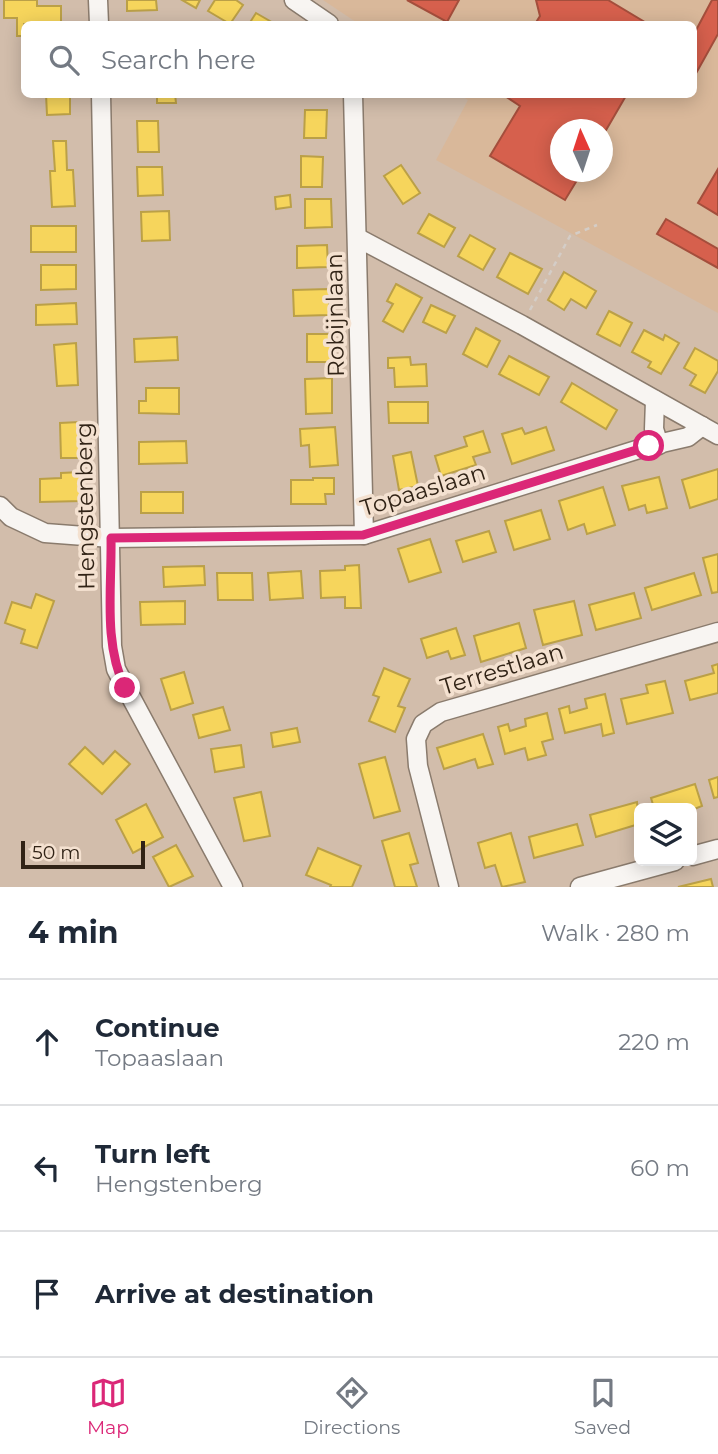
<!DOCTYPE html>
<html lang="en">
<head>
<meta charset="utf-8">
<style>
  :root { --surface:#fff; --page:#f6f6f7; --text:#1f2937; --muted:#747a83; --line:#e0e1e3; --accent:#db2777 }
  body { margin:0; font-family:Montserrat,sans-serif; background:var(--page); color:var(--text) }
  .controls { position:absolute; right:21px; bottom:21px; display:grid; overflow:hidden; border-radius:10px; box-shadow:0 4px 18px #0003 }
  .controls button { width:63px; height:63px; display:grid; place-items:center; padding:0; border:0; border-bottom:2px solid var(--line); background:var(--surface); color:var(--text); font:35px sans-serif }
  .compass { position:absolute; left:550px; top:119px; width:63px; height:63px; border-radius:50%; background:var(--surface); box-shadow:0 4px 18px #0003; rotate:357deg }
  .scale { position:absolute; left:21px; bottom:18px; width:124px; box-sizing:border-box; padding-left:7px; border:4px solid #312316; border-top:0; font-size:19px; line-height:24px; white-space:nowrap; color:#312316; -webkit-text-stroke:5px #f4e1d0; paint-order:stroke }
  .stop { position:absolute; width:21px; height:21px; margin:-16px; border:5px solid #db2777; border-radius:50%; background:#fff }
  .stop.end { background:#db2777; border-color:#fff; box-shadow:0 2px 7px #0008 }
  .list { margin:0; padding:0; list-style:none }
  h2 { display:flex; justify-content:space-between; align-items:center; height:91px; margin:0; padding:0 28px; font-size:30px }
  h2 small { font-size:23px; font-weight:400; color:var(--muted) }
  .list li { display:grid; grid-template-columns:46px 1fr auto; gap:21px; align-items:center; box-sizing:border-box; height:126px; padding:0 28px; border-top:2px solid var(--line) }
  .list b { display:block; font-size:26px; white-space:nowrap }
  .list p { margin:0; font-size:23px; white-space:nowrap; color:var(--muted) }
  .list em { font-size:23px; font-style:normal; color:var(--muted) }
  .icon { flex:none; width:38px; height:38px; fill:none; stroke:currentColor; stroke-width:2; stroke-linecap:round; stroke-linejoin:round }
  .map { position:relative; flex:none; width:718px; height:887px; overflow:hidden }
  .search { position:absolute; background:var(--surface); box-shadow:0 4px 18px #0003; left:21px; right:21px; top:21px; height:77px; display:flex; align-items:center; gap:18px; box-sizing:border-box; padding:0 24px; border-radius:10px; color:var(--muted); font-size:26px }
  .sheet { height:469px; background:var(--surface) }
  nav { display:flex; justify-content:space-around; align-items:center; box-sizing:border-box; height:98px; border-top:2px solid var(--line); background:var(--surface); font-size:19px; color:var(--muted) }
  nav a { display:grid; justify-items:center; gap:4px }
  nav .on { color:var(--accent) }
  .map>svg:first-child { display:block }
  .built { fill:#d9b89a; fill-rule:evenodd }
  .homes { fill:#f6d55c; stroke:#bba047; stroke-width:2 }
  .shops { fill:#d6604d; stroke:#a44e3c; stroke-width:2 }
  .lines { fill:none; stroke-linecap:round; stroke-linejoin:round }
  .minor-casing { stroke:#8a7b6d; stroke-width:21 }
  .path { stroke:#d4cdc7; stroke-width:2.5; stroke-dasharray:5 5; stroke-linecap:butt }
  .minor { stroke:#f8f5f2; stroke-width:18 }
  .route { stroke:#db2777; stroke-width:9 }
  .labels { text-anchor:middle; stroke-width:7; stroke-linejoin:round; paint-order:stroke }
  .street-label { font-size:23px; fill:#312316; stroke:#f4e1d0 }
</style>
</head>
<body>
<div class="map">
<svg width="718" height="887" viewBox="0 0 718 887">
  <rect width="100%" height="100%" fill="#d2bdab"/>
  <path class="built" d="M 323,0 L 718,0 L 718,313 L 436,160 L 468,100 L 460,95 L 694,94 L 694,24 L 359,24 ZM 560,130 L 602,130 L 602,172 L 560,172 Z"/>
  <g class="homes">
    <polygon points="4,0 37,0 37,6 61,6 61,24 24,24 24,36 17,36 17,18 4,18"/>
    <polygon points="127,0 156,0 157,10 127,11"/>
    <polygon points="182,0 200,0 196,8"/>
    <polygon points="215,0 236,0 243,5 230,24 208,11"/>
    <polygon points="256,13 275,24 249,24"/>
    <polygon points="46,94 70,94 70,114 47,115"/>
    <polygon points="157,94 175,94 176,103 157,103"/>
    <polygon points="305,110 327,110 326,138 304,138"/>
    <polygon points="137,121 158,121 159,152 138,152"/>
    <polygon points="53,141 66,141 67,170 73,170 75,206 52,207 50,171 55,171"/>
    <polygon points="301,156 323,157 322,187 301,187"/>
    <polygon points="401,165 420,193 403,204 384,176"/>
    <polygon points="137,167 162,167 163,195 138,196"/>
    <polygon points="290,195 291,207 276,209 275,197"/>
    <polygon points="305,199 331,199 332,227 305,228"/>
    <polygon points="169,211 170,240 142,241 141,212"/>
    <polygon points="429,214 455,228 444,247 418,233"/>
    <rect x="31" y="226" width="45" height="26"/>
    <polygon points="470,235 495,249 483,270 458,256"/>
    <polygon points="327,245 328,267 297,268 297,246"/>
    <polygon points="510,253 542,269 528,294 497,277"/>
    <polygon points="41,265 76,265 76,289 41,290"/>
    <polygon points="564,272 596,291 586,308 571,299 564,310 548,300"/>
    <polygon points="396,284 422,298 403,332 383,321 393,304 387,301"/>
    <polygon points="329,289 329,315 294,316 293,290"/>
    <polygon points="76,303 77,324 36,325 36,305"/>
    <polygon points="431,305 455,316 446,333 423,322"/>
    <polygon points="609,311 632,323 620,346 597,334"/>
    <polygon points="476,328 500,341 487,367 463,354"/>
    <polygon points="644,330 663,340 665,335 679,343 661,374 648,367 651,362 632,352"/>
    <rect x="307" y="334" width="25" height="28"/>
    <polygon points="177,337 178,360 135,362 134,339"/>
    <polygon points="76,343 78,385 57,386 54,345"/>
    <polygon points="695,348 718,361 718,371 705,393 690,385 696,375 684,368"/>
    <polygon points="509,356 549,377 539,395 499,374"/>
    <polygon points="410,357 411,365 426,364 427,386 395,387 394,368 388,368 388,358"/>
    <polygon points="332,378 332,413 306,414 305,379"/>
    <polygon points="572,383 617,410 606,429 561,402"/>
    <polygon points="146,388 179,388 179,414 139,413 139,401 146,401"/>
    <polygon points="388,402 428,402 428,423 389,423"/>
    <polygon points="79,422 80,458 61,458 60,423"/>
    <polygon points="335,427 338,465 310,467 309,445 301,446 300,429"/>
    <polygon points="546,427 554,450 512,464 502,434 522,428 525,434"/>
    <polygon points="483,431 490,452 473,457 476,465 441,476 435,456 467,446 464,437"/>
    <polygon points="186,441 187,463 139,464 139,442"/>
    <polygon points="411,452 418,486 399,490 393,456"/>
    <polygon points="718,469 718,499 690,508 682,480"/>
    <polygon points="81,472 82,501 40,502 40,479 61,478 61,473"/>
    <polygon points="659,477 667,508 647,513 645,505 629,510 622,486"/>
    <polygon points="313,478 334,478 334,494 325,494 326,504 291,504 291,480 313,480"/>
    <polygon points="603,487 615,525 587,534 584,524 568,530 559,501"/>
    <rect x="141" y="492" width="42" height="21"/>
    <polygon points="541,510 550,539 514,550 505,521"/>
    <polygon points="489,531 496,552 463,562 456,541"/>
    <polygon points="430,539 441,572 409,582 398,549"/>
    <polygon points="718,554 718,592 712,593 703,558"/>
    <polygon points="359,565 361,608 345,608 345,597 321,598 320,571 345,570 345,566"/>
    <polygon points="204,566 205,585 164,587 163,567"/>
    <polygon points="301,571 303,598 270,600 268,573"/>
    <polygon points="217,573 252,573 253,600 218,600"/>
    <polygon points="694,573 701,595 652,610 645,588"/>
    <polygon points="634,593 641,618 596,630 589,605"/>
    <polygon points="36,594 54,601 37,648 21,643 25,630 5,623 12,602 31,608"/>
    <polygon points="185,601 185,624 141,625 140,602"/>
    <polygon points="574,601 582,635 543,645 534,610"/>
    <polygon points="519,623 526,648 481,662 474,636"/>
    <polygon points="456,628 465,655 451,659 448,651 427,658 421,639"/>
    <polygon points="718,664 718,693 690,700 685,681 714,673 712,666"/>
    <polygon points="384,668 410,679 398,706 405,708 395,732 369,721 379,697 373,695"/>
    <polygon points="184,672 193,703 171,710 161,679"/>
    <polygon points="665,681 673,713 627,724 621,699 648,693 646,685"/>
    <polygon points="605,694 614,733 603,736 601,724 565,733 559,709 569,706 570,713 587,708 585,699"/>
    <polygon points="223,707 230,730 199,738 193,715"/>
    <polygon points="547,713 553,739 542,742 546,755 528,760 525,748 505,754 498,727 508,724 510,731 526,726 525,719"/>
    <polygon points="297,728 300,742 273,747 271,733"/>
    <polygon points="483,734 493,764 478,768 475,759 444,769 437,748"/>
    <polygon points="241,745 244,767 215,772 211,749"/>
    <polygon points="85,747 103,764 115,751 130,764 102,794 69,764"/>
    <polygon points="385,757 400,811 374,818 359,764"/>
    <polygon points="718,777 718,797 714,798 709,780"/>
    <polygon points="695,784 702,806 692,810 654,808 651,798"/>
    <polygon points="261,792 270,836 244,841 234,798"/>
    <polygon points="637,802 639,824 596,837 590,815"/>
    <polygon points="146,804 163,837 133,853 116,820"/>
    <polygon points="577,824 583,845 534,858 529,837"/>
    <polygon points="409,833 418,863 410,865 417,887 395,887 382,841"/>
    <polygon points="511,833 525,882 502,887 495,865 485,868 478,843"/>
    <polygon points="176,845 193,876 169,887 153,857"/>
    <polygon points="318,848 361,866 352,887 330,887 331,885 306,875"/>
    <polygon points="711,879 713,887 678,887"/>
  </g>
  <g class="shops">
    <polygon points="407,0 459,0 447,22"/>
    <polygon points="536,0 608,0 648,24 535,24 540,16"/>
    <polygon points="712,0 718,0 718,34 694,77 694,34"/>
    <polygon points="502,94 627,94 602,137 602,130 560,130 560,172 582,172 565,200 490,156 520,106"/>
    <polygon points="718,169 718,215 698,203"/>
    <polygon points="666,219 718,249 718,268 657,234"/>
  </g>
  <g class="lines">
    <defs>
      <g id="minor">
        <polyline points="98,0 99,24"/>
        <polyline points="294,0 329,24"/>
        <polyline points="101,94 112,646 116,669 126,688 233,887"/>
        <polyline points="353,94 364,535"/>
        <polyline points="358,238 522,325 718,435"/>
        <polyline points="655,400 654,429 659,445"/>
        <polyline points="0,506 11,517 45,533 111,538 364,535 649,446 688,437 702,426"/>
        <polyline points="692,856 718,849"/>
        <polyline points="449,887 418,766 416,739 423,724 441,712 718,632"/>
        <polyline points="580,887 675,861"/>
      </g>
    </defs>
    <use href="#minor" class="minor-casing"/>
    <polyline class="path" points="530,310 570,236 597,225"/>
    <use href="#minor" class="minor"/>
  </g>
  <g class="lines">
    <path class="route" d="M 125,688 C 103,643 112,587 111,538 L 363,535 L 649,446"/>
  </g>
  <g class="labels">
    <g class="street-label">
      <text transform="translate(335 315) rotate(-91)" y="8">Robijnlaan</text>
      <text transform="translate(423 490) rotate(-17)" y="8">Topaaslaan</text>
      <text transform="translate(85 506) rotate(-91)" y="8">Hengstenberg</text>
      <text transform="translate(502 669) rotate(-17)" y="8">Terrestlaan</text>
    </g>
  </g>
</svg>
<div class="controls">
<button><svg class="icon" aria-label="layers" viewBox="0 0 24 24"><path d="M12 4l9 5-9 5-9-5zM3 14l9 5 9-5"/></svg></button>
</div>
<svg class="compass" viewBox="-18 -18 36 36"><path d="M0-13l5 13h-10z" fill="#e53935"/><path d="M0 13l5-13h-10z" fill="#747a83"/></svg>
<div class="scale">50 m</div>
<div class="stop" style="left:649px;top:446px"></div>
<div class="stop end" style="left:125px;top:688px"></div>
<div class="search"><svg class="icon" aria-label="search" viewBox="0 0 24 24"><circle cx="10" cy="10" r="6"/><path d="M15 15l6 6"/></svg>Search here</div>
</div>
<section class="sheet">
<h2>4 min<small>Walk · 280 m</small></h2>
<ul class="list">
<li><svg class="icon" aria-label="ahead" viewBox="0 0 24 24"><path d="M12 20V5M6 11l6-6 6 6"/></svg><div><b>Continue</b><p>Topaaslaan</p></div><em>220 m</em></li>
<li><svg class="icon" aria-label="left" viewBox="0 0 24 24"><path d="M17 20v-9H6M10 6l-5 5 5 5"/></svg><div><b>Turn left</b><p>Hengstenberg</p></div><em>60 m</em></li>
<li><svg class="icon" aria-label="arrive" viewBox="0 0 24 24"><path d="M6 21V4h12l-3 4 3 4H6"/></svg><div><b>Arrive at destination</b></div></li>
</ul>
</section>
<nav>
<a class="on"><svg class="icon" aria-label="map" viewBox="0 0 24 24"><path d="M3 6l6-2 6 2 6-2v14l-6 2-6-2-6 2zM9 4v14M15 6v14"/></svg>Map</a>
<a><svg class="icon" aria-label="directions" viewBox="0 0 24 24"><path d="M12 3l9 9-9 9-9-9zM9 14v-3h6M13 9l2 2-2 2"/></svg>Directions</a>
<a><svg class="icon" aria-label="saved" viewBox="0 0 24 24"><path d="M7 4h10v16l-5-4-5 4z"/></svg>Saved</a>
</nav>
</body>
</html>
